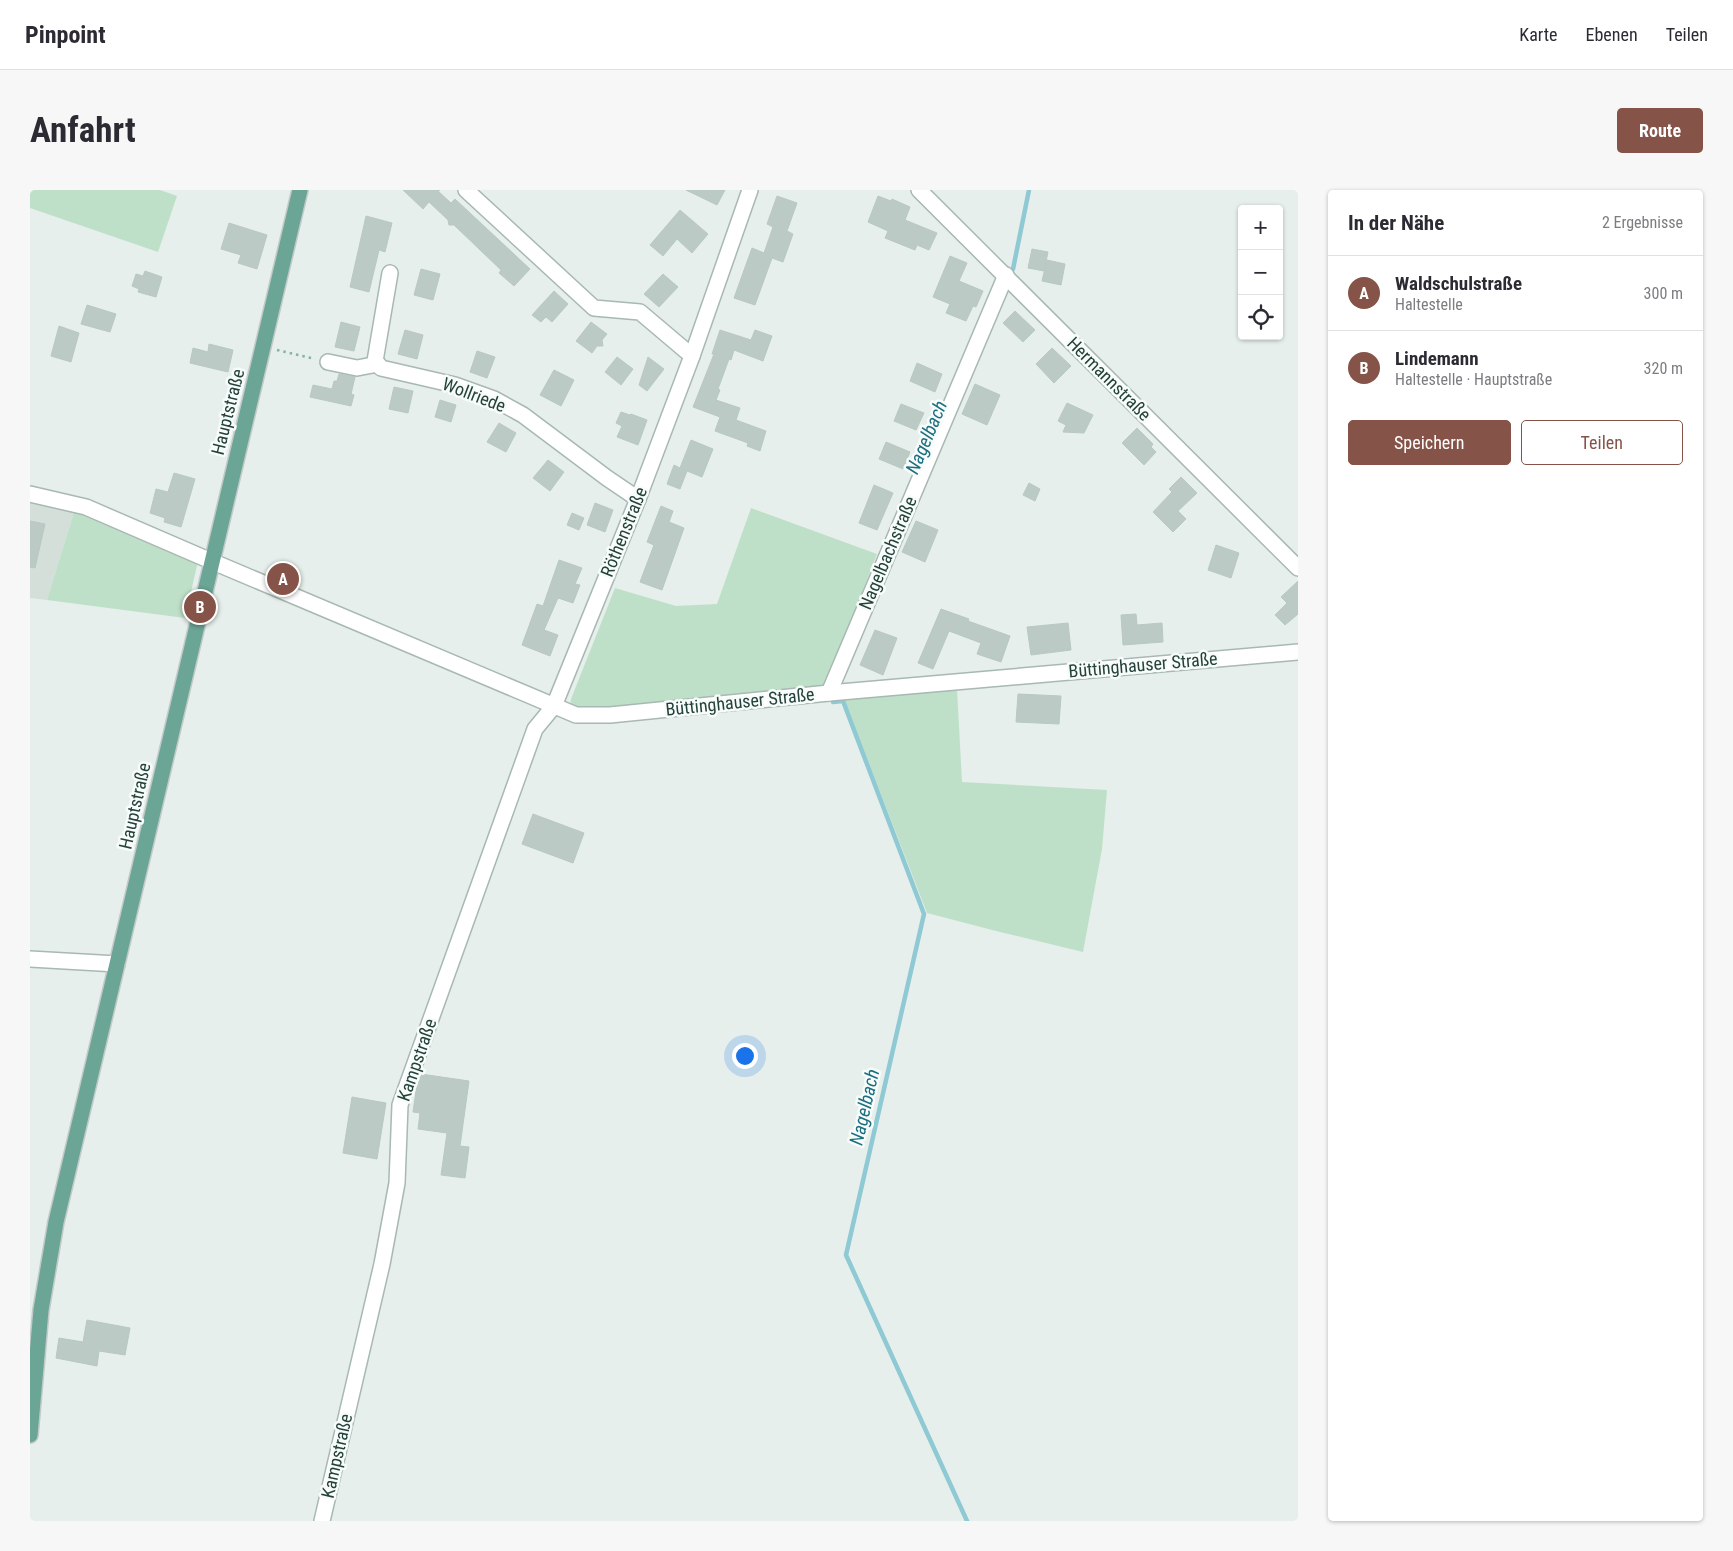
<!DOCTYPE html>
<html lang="de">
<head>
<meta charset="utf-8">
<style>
  :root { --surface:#fff; --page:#f7f7f7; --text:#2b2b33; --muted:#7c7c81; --line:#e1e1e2; --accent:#855347 }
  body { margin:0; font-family:"Roboto Condensed",sans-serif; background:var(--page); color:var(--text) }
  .controls { position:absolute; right:15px; top:15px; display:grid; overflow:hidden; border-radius:5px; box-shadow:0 1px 4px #0004 }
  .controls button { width:45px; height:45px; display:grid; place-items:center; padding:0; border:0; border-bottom:1px solid var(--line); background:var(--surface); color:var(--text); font:25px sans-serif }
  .you { position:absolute; left:714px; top:865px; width:18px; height:18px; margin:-12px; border:4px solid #fff; border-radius:50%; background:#1a73e8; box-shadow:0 0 0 8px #1a73e833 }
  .badge { display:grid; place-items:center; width:32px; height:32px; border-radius:50%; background:var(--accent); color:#fff; font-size:16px; font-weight:700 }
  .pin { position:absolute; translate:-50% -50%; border:2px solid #fff; box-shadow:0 1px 5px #0006 }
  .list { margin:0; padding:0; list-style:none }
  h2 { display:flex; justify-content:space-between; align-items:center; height:65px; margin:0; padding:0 20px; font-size:21px }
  h2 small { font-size:16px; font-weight:400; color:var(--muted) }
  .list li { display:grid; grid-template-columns:32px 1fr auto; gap:15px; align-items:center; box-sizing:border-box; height:75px; padding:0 20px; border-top:1px solid var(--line) }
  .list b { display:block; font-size:19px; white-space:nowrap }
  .list p { margin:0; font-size:16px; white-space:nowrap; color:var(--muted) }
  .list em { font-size:16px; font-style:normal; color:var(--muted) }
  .actions { display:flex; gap:10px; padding:15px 20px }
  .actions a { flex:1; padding:11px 0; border:1px solid var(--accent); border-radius:5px; text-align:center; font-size:18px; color:var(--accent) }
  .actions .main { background:var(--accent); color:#fff }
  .icon { flex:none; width:28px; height:28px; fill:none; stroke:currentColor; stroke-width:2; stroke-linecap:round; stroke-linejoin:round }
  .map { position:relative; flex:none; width:1268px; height:1331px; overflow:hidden; border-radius:5px }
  header { display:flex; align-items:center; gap:30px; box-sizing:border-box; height:70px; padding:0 25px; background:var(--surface); border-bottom:1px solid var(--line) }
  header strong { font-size:24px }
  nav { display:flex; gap:28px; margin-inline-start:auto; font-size:18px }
  .intro { display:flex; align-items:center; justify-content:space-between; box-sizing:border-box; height:120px; padding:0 30px }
  h1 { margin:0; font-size:35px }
  .button { padding:12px 22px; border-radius:5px; background:var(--accent); color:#fff; font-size:18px; font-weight:700 }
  main { display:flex; gap:30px; padding:0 30px }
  aside { flex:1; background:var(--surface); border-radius:5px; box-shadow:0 1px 4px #0004 }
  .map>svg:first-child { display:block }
  .built { fill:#d4dfda }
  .green { fill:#bfe0c8 }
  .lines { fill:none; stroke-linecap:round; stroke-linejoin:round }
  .stream { stroke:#8ec9d4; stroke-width:4.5 }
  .building { fill:#bbcac4; stroke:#b8c9c2 }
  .minor-casing { stroke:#a8b8b2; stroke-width:18 }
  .major-casing { stroke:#c2cac8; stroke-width:18 }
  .path { stroke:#86b3a5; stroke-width:2.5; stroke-dasharray:2.5 4; stroke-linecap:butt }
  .minor { stroke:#fff; stroke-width:15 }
  .major { stroke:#6aa596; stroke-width:15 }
  .labels { text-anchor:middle; stroke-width:5; stroke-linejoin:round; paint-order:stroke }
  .street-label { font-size:18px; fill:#24423a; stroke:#f7fbf9 }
  .water-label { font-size:19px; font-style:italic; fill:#1c6f80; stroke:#f7fbf9 }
</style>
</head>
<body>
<header>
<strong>Pinpoint</strong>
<nav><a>Karte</a><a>Ebenen</a><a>Teilen</a></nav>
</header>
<div class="intro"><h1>Anfahrt</h1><a class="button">Route</a></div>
<main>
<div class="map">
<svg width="1268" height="1331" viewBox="0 0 1268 1331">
  <rect width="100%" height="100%" fill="#e6efeb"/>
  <polygon class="built" points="0,309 45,319 17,410 0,408"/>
  <g class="green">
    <polygon points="0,0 130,0 147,6 128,62 0,18"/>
    <polygon points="721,318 847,364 795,498 560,522 540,517 541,509 585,398 646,416 687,414"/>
    <polygon points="45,319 168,371 155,428 17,410"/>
    <polygon points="927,499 932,592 1077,600 1072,659 1053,762 966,741 897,723 814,509"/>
  </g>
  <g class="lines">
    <g class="stream">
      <polyline points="983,79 999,0"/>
      <polyline points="803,512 813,511 894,724 816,1065 937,1331"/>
    </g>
  </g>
  <g class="building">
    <polygon points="373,0 410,0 408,1 421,13 425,9 500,79 484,96 469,83 471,80 424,35 419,35 418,30 399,12 393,19"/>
    <polygon points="656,0 695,0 687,15"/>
    <polygon points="747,6 767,13 757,41 763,44 753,72 742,68 725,115 704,108 722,58 734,63 743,37 737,34"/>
    <polygon points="848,6 861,11 862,9 880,17 875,30 907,43 899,60 887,55 885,60 855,48 858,41 838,32"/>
    <polygon points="650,20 678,44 662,63 647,49 633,66 620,55"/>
    <polygon points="336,26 362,33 355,62 349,60 339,102 320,97"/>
    <polygon points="199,33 237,45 227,79 208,73 211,65 191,59"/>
    <polygon points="1002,59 1018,62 1014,81 998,78"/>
    <polygon points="920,66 937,73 929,91 953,101 946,117 943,116 936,131 916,123 920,114 903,107"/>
    <polygon points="1017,70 1035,74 1031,95 1012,91"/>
    <polygon points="391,79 410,84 403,110 384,105"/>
    <polygon points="115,81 132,87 126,107 108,102 109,99 102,96 106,84 113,86"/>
    <polygon points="633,84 648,97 629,117 614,104"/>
    <polygon points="524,101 538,114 522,132 516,127 511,132 502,125"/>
    <polygon points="57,115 86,124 80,142 51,134"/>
    <polygon points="985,121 1005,140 993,152 973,133"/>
    <polygon points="311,132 330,137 324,161 305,157"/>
    <polygon points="561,132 577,144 572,150 573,156 567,156 562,163 546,151"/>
    <polygon points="29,136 49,143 41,172 21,166"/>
    <polygon points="375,140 393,145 387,169 368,164"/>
    <polygon points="690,140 721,150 725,140 742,146 733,171 704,160 701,170 699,169 688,199 690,200 686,210 710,218 706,230 736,241 730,261 717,256 718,253 685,241 690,227 663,217 684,164 682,164"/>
    <polygon points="179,154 203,160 198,182 160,173 163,158 178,162"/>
    <polygon points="1022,158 1041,176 1024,193 1006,174"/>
    <polygon points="447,161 465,167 457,188 440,182"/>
    <polygon points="587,167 603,179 591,195 575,182"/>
    <polygon points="618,167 634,179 617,201 609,195"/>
    <polygon points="887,173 912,184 905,202 880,191"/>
    <polygon points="524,180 544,190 531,216 510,205"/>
    <polygon points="309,184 325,187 321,204 324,205 321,216 280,207 283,195 302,199 304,191 307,191"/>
    <polygon points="945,194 970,205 957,235 932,224"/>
    <polygon points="364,197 383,201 378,223 359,219"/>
    <polygon points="410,210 426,215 421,232 405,227"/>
    <polygon points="1037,213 1063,225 1054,243 1033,242 1036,235 1028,231"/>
    <polygon points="871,214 894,223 886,240 864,231"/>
    <polygon points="591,222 600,225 601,224 617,230 608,255 587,247 592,236 586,233"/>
    <polygon points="469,233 486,243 476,262 457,252"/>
    <polygon points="1107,238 1123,254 1121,257 1126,262 1114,275 1092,253"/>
    <polygon points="661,250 683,259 672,287 657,281 650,299 637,294 644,275 650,278"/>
    <polygon points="856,252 880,262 873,279 849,269"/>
    <polygon points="518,270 534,282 520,301 503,288"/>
    <polygon points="144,283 165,289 151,337 134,332 135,328 120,323 126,299 138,302"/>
    <polygon points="1151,287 1167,303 1148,321 1156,329 1143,342 1123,322 1142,302 1139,299"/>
    <polygon points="999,293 1010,299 1005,311 993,305"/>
    <polygon points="844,295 863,303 847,340 829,333"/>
    <polygon points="565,313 583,320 575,342 557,335"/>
    <polygon points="631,316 643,321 639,332 654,338 632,400 610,392 624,355 617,352"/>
    <polygon points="542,323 554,328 549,340 537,335"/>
    <polygon points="0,331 15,334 5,378 0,377"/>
    <polygon points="886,331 908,340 895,372 872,362"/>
    <polygon points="1186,355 1209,363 1201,388 1178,380"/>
    <polygon points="529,370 552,378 545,394 550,395 543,413 528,408 514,440 528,445 520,466 492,455 507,414 513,416"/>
    <polygon points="1268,391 1268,424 1255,435 1245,425 1257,413 1251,407"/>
    <polygon points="911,419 939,429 938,431 980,446 971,472 947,464 951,453 919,441 903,479 888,473"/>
    <polygon points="1106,424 1107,435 1132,433 1133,452 1093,455 1091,425"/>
    <polygon points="1038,433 1041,460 1001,465 997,437"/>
    <polygon points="845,440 867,448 853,485 830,475"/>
    <polygon points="988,504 1031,506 1029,534 986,532"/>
    <polygon points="503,624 554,643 543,673 492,654"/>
    <polygon points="391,884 439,891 430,956 439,957 435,988 411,985 417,943 388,939 390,923 383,922 387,894"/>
    <polygon points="322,907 356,913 347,969 313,963"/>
    <polygon points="57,1130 100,1138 95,1165 69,1161 67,1176 26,1168 29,1148 53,1152"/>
  </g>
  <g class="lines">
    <defs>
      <g id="minor">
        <polyline points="436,0 564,118 610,122 662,166"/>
        <polyline points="889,0 1268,378"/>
        <polyline points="360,83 345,171 351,178 425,195 464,209 493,225 577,288 608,309"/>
        <polyline points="298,172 327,178 348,174"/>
        <polyline points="0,304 56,317 181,371 546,525 580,525 799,503 1268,462"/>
        <polyline points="799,503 976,85"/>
        <polyline points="0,769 87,774"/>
        <polyline points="292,1331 352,1074 367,993 370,915 505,539 524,516 608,309 662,166 720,0"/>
      </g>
      <polyline id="major" points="0,1245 11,1120 26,1032 270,0"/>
    </defs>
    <use href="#minor" class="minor-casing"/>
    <use href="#major" class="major-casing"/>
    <polyline class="path" points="247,160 285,169"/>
    <use href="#minor" class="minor"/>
    <use href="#major" class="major"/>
  </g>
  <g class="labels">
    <g class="street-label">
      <text transform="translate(1079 189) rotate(45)" y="6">Hermannstraße</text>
      <text transform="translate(444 205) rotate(21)" y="6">Wollriede</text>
      <text transform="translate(198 222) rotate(-76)" y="6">Hauptstraße</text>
      <text transform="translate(594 342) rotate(-68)" y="6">Röthenstraße</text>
      <text transform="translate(858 363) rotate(-67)" y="6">Nagelbachstraße</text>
      <text transform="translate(1113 475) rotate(-5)" y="6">Büttinghauser Straße</text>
      <text transform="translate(710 512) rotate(-6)" y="6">Büttinghauser Straße</text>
      <text transform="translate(105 616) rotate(-77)" y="6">Hauptstraße</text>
      <text transform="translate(387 870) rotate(-71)" y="6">Kampstraße</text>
      <text transform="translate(307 1266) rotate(-77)" y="6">Kampstraße</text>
    </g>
    <g class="water-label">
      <text transform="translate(896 247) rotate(-67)" y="7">Nagelbach</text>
      <text transform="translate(834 917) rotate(-77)" y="7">Nagelbach</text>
    </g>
  </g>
</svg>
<div class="controls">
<button>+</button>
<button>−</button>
<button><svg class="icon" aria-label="locate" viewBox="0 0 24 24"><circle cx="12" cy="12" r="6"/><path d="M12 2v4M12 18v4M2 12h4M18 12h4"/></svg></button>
</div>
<div class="you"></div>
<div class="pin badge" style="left:253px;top:389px">A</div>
<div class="pin badge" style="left:170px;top:417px">B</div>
</div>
<aside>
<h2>In der Nähe<small>2 Ergebnisse</small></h2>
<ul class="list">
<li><span class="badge">A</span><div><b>Waldschulstraße</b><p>Haltestelle</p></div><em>300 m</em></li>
<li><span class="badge">B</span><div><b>Lindemann</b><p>Haltestelle · Hauptstraße</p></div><em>320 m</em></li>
</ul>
<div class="actions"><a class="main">Speichern</a><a>Teilen</a></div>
</aside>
</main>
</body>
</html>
